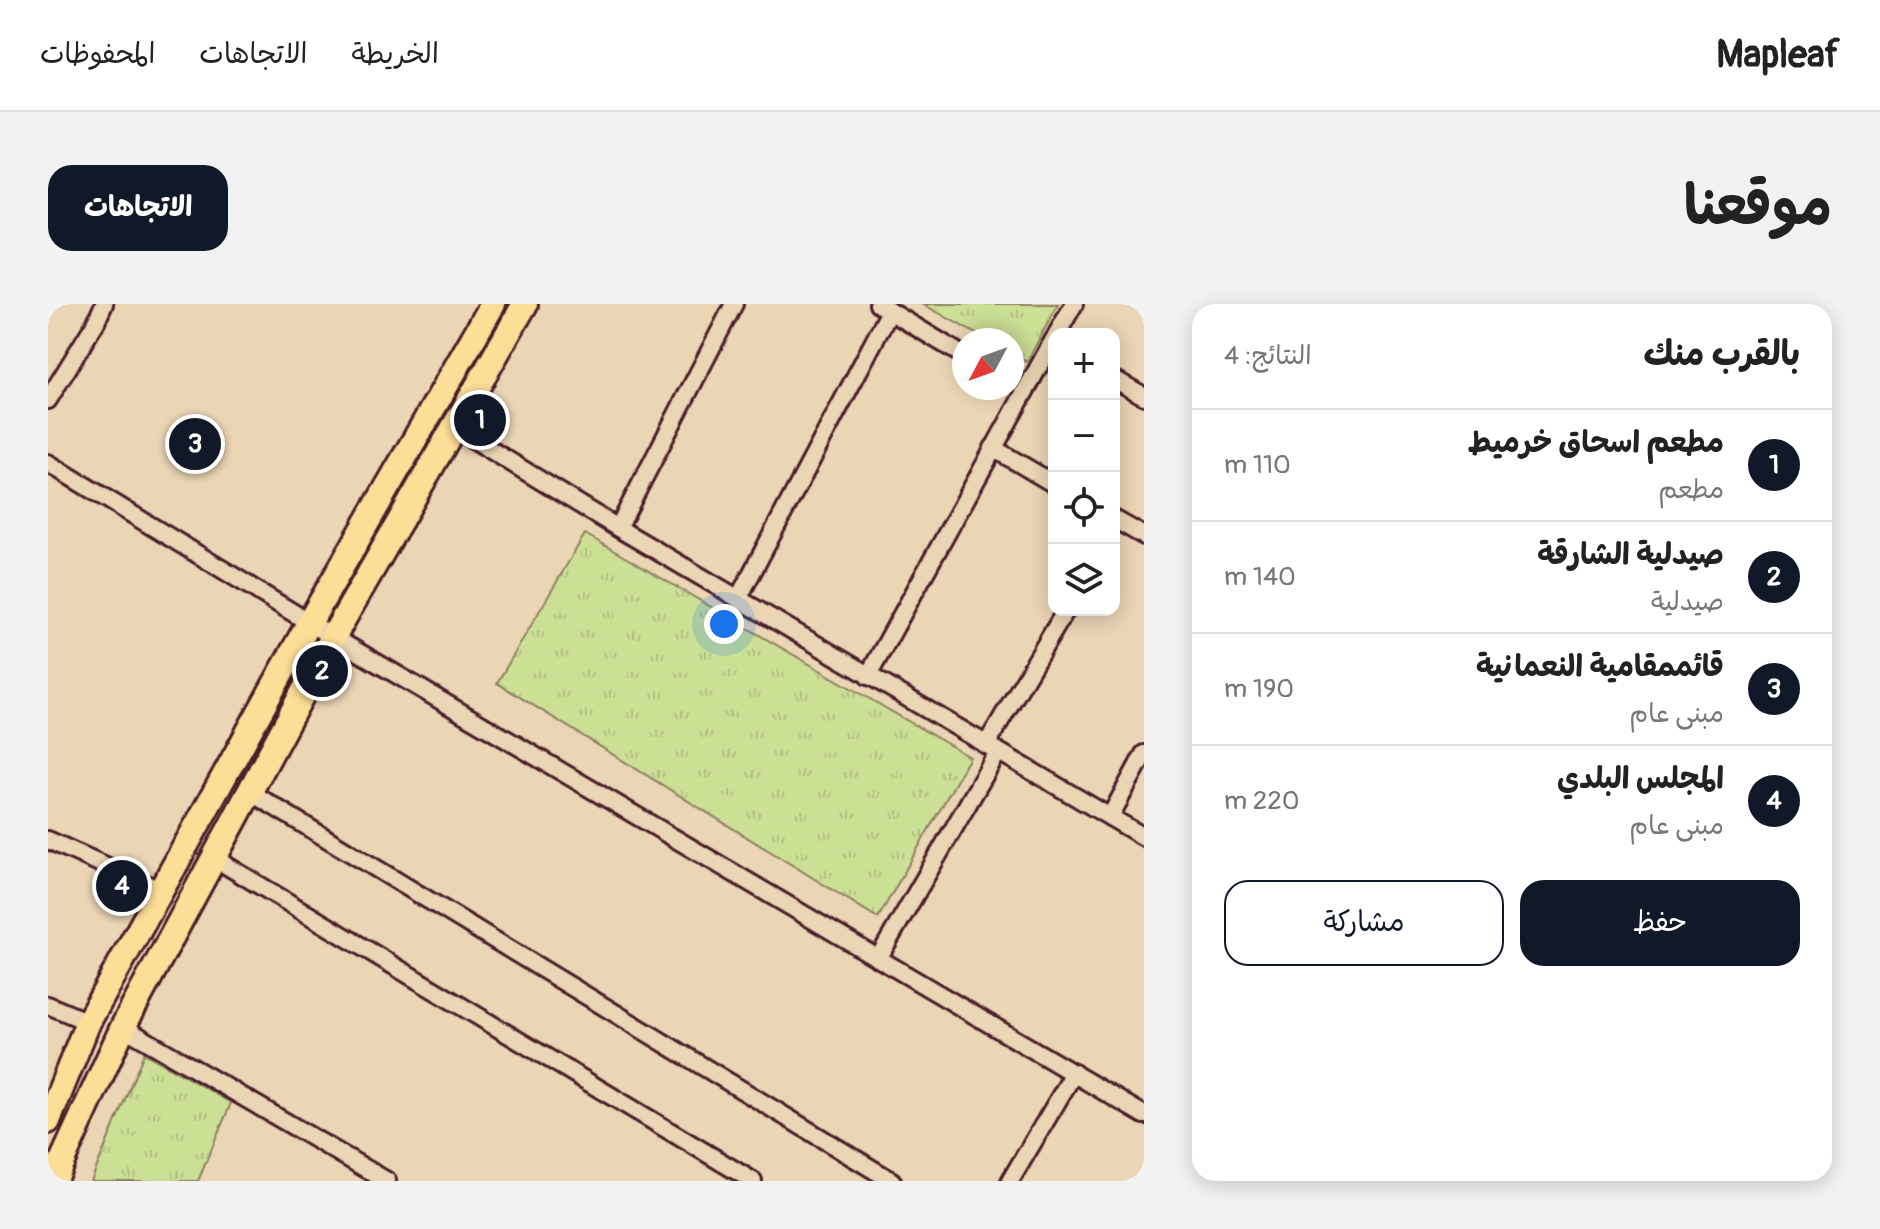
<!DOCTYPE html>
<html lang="ar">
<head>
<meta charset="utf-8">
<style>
  :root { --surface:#fff; --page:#f2f2f2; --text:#222; --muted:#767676; --line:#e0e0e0; --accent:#111827 }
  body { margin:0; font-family:Pangolin,"Playpen Sans Arabic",sans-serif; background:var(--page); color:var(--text); direction:rtl }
  .controls { position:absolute; right:24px; top:24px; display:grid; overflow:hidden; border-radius:16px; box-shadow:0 4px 20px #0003 }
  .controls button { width:72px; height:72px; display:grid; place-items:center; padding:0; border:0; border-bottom:2px solid var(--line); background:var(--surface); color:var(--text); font:40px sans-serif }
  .compass { position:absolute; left:904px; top:24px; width:72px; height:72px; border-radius:50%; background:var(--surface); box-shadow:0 4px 20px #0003; rotate:229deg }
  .you { position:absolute; left:676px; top:320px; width:28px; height:28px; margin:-20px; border:6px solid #fff; border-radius:50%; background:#1a73e8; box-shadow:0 0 0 12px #1a73e833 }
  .badge { display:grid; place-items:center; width:52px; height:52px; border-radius:50%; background:var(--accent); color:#fff; font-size:26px; font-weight:700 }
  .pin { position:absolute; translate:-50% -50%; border:4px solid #fff; box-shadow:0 2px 8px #0006 }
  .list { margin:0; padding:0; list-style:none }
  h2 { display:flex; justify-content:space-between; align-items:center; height:104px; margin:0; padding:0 32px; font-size:34px }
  h2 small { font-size:26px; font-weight:400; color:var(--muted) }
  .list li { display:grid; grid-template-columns:52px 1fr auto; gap:24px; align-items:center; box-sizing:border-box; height:112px; padding:0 32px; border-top:2px solid var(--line) }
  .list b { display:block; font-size:30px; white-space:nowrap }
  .list p { margin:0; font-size:26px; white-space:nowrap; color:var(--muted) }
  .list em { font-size:26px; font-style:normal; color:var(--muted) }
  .actions { display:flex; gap:16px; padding:24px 32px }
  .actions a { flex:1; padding:18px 0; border:2px solid var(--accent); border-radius:24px; text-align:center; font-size:28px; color:var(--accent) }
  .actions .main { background:var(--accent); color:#fff }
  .icon { flex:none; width:44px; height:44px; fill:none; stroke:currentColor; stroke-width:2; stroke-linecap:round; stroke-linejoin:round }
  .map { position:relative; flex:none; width:1096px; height:877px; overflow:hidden; direction:ltr; border-radius:24px }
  header { display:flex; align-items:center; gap:48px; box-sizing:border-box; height:112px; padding:0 40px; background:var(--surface); border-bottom:2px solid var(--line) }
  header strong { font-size:38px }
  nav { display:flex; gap:44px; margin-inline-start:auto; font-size:28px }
  .intro { display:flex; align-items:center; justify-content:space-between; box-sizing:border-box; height:192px; padding:0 48px }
  h1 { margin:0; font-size:56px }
  .button { padding:20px 36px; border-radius:24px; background:var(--accent); color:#fff; font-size:28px; font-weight:700 }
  main { display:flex; gap:48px; padding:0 48px }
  aside { flex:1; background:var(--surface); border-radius:24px; box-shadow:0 4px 20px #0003 }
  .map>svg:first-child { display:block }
  .grass { fill:url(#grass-tufts); stroke:#8b8060; stroke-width:2 }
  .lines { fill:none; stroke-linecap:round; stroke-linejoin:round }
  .minor-casing { stroke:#4a1f2b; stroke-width:22 }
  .primary-casing { stroke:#4a1f2b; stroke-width:30 }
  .minor { stroke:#ead5b4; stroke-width:16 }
  .primary { stroke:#fcde96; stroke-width:24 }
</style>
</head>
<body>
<header>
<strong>Mapleaf</strong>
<nav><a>الخريطة</a><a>الاتجاهات</a><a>المحفوظات</a></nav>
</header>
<div class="intro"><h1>موقعنا</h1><a class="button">الاتجاهات</a></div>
<main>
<aside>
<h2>بالقرب منك<small>النتائج: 4</small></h2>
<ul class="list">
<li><span class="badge">1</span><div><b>مطعم اسحاق خرميط</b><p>مطعم</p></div><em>110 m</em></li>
<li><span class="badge">2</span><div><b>صيدلية الشارقة</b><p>صيدلية</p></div><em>140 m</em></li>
<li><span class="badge">3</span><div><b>قائممقامية النعمانية</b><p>مبنى عام</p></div><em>190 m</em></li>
<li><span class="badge">4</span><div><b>المجلس البلدي</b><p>مبنى عام</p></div><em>220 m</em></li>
</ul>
<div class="actions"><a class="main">حفظ</a><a>مشاركة</a></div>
</aside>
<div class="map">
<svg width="1096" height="877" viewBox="0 0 1096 877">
  <defs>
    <pattern id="grass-tufts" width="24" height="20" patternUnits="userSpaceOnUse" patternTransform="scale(2)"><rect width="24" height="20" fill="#cce095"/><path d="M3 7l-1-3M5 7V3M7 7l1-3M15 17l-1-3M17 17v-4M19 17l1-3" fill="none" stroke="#b1c081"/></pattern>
  </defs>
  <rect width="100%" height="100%" fill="#ead5b4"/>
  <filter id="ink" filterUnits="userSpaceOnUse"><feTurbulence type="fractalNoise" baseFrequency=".0125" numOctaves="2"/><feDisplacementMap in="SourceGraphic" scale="16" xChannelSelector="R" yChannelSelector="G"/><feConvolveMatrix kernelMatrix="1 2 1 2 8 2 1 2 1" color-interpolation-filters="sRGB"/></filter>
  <g filter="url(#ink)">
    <g class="grass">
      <polygon points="875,0 1010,0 979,58 964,50 964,36 939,36"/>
      <polygon points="537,230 922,453 830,614 449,379"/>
      <polygon points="96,749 183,799 150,877 43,877"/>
    </g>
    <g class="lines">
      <defs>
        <g id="minor">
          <polyline points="830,0 916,52"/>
          <polyline points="1009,30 1026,0"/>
          <polyline points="1066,75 1096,92"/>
          <polyline points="0,96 48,18 56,0"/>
          <polyline points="407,124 570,224 1096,533"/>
          <polyline points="945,144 1006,180"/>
          <polyline points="0,159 285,333 1096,811"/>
          <polyline points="1066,215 1096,232"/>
          <polyline points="570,224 686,0"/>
          <polyline points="690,295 842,7"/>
          <polyline points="820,372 1006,35"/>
          <polyline points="938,441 1018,306"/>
          <polyline points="202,488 844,877"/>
          <polyline points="1062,513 1096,450"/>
          <polyline points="0,536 114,587"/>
          <polyline points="166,554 705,877"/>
          <polyline points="831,653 950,448"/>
          <polyline points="0,701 40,718"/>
          <polyline points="75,723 339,877"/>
          <polyline points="962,877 1026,769"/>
        </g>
        <g id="primary">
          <polyline points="0,817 40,718 261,319 445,0"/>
          <polyline points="5,877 75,723 285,333 477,0"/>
        </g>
      </defs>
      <use href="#minor" class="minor-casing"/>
      <use href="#primary" class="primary-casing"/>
      <use href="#minor" class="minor"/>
      <use href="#primary" class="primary"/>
    </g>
  </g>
</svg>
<div class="controls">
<button>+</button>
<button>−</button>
<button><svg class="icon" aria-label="locate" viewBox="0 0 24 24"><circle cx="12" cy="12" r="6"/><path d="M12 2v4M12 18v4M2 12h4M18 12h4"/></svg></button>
<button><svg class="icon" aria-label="layers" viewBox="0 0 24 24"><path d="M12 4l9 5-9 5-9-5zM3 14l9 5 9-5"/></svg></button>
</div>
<svg class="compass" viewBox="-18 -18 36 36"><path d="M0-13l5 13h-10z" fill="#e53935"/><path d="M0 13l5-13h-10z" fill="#767676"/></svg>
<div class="you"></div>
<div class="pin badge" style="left:432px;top:116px">1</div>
<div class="pin badge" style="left:274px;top:367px">2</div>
<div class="pin badge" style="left:147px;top:140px">3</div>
<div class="pin badge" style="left:74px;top:582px">4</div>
</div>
</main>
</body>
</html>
